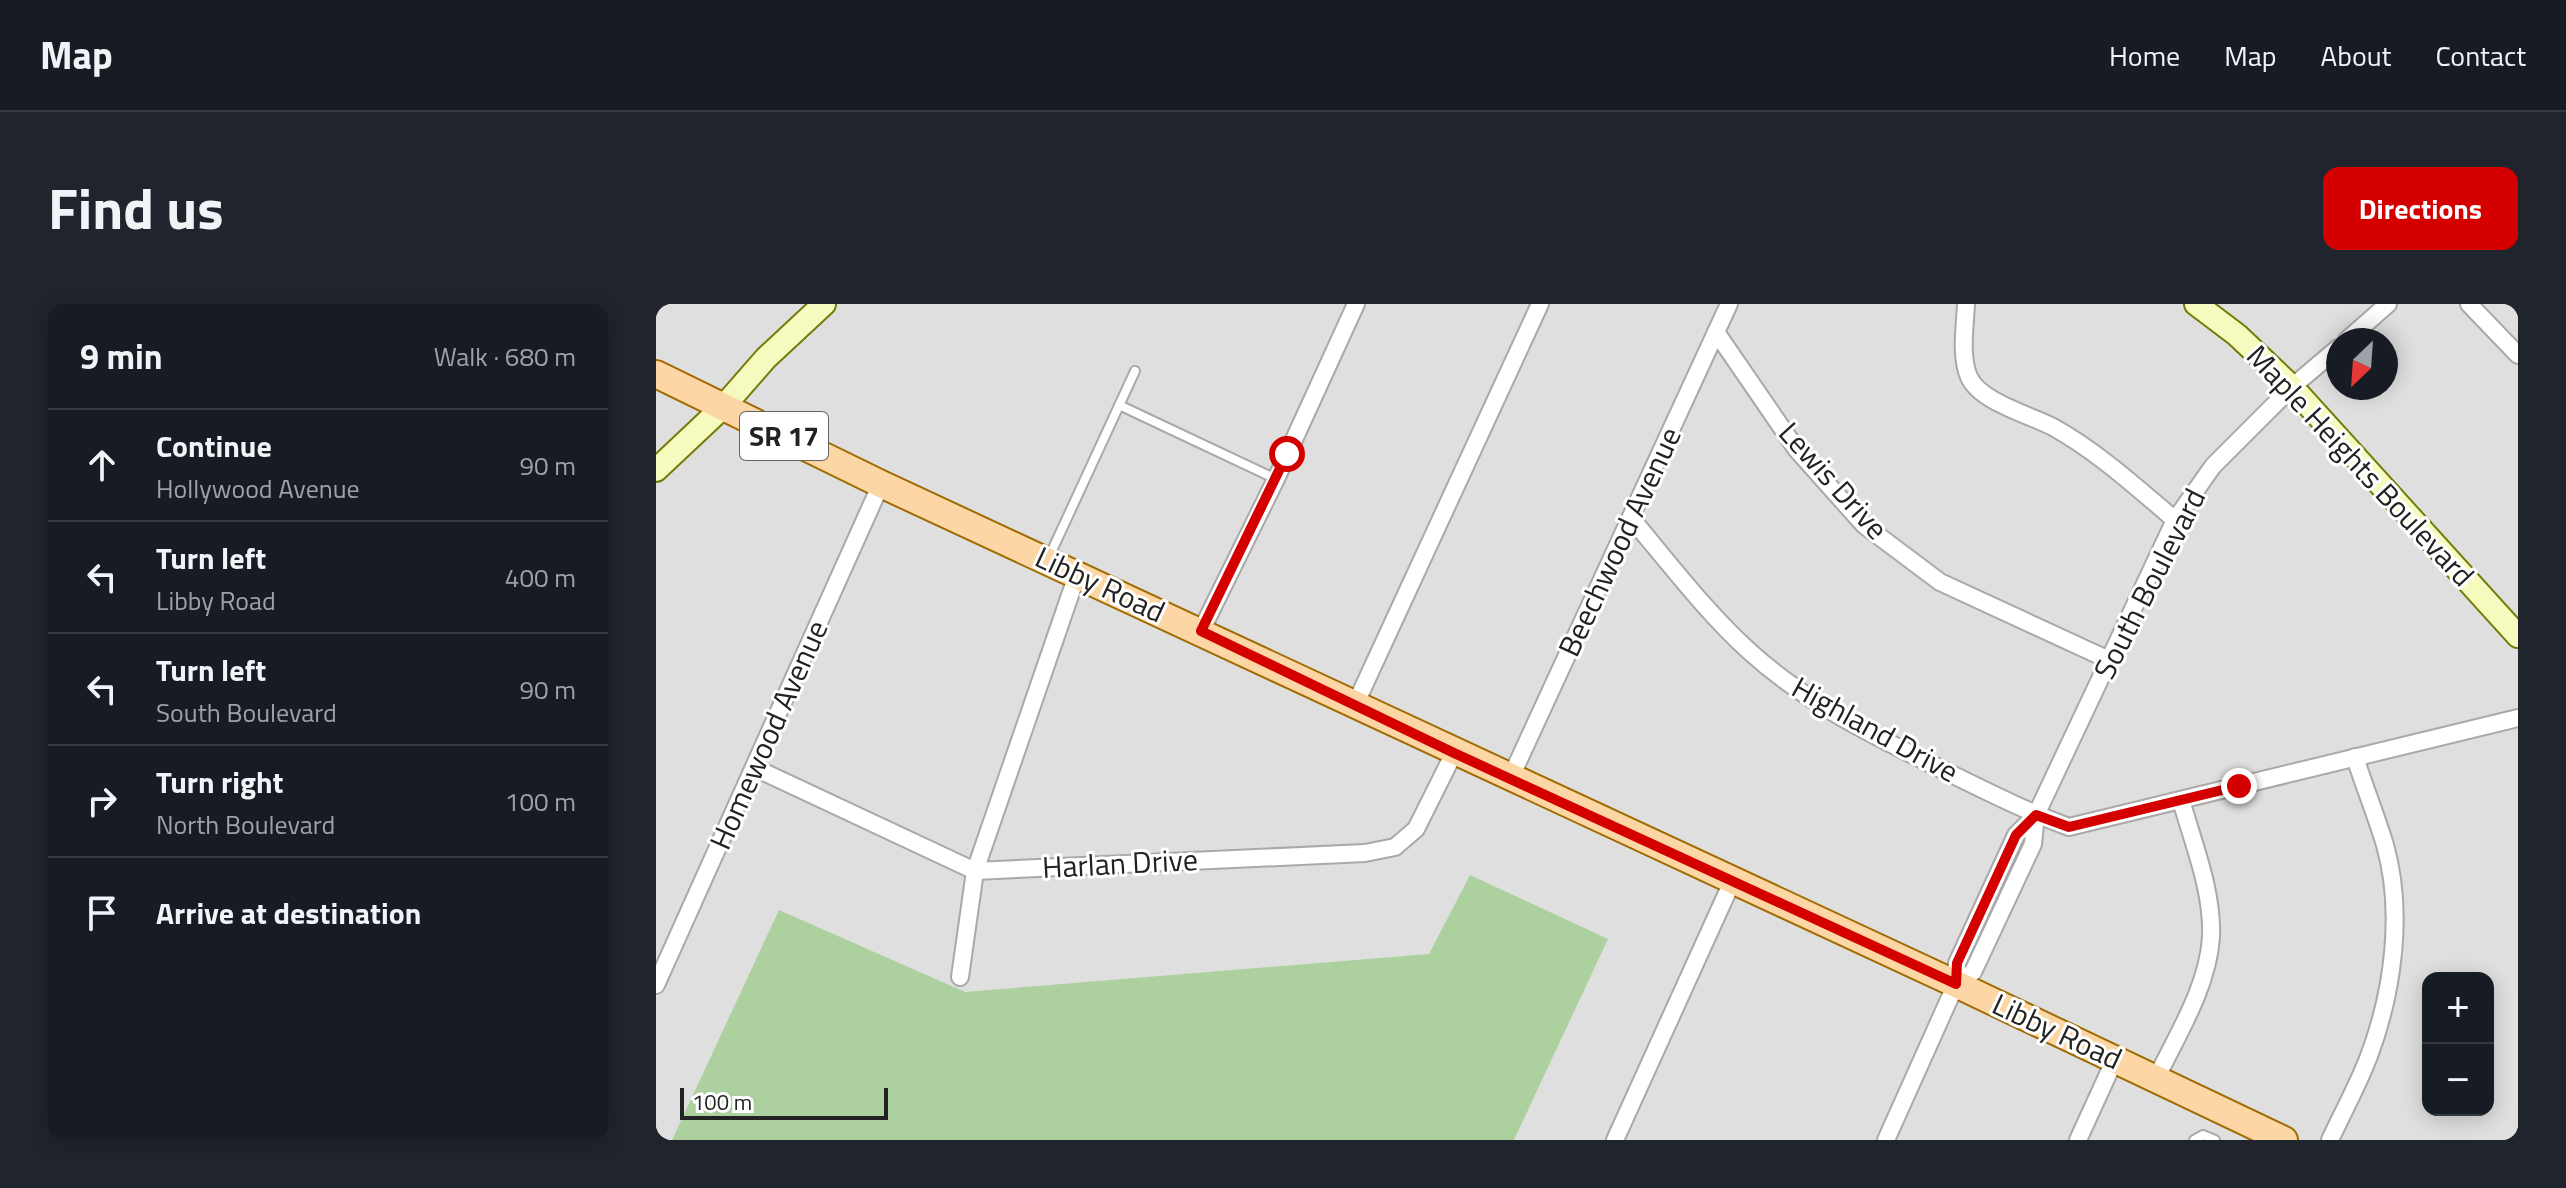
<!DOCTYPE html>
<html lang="en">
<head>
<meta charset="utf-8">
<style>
  :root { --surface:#171b24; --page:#20242c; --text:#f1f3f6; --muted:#9ea1a6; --line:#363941; --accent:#d40000 }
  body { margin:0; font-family:"Titillium Web",sans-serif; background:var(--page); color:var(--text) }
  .controls { position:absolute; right:24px; bottom:24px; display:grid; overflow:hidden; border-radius:16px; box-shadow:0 4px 20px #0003 }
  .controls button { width:72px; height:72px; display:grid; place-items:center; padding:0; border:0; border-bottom:2px solid var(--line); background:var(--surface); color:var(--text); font:40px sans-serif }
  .compass { position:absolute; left:1670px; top:24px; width:72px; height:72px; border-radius:50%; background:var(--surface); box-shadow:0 4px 20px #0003; rotate:205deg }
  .scale { position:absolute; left:24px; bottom:20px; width:208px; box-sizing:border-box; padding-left:8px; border:4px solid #222; border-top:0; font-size:22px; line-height:28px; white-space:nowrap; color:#222; -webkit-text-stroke:6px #fff; paint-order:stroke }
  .stop { position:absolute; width:24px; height:24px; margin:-18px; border:6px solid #d40000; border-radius:50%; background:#fff }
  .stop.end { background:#d40000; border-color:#fff; box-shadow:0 2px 8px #0008 }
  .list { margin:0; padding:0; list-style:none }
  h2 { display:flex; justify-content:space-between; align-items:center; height:104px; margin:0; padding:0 32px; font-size:34px }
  h2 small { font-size:26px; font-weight:400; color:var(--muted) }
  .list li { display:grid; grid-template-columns:52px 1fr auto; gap:24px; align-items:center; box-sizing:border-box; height:112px; padding:0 32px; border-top:2px solid var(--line) }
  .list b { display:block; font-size:30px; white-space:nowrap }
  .list p { margin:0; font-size:26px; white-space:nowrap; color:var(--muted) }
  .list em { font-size:26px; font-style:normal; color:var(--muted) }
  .icon { flex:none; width:44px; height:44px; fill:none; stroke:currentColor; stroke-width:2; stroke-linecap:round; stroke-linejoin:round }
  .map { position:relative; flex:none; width:1862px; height:836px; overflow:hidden; border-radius:16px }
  header { display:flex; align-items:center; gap:48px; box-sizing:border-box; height:112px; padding:0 40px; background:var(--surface); border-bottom:2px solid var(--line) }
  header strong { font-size:38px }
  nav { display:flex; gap:44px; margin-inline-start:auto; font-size:28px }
  .intro { display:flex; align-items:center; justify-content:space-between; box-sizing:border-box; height:192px; padding:0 48px }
  h1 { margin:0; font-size:56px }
  .button { padding:20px 36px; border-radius:16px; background:var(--accent); color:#fff; font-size:28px; font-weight:700 }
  main { display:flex; gap:48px; padding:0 48px }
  aside { flex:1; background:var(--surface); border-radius:16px; box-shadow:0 4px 20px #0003 }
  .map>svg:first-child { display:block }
  .residential { fill:#e0dfdf; fill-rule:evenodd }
  .forest { fill:#add19e }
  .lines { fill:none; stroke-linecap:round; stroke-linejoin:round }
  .lane-casing { stroke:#a9a9a9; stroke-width:12 }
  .street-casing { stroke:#a9a9a9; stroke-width:20 }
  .secondary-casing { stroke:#707d05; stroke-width:26 }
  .primary-casing { stroke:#a06b00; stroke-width:30 }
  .lane { stroke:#fff; stroke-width:8 }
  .street { stroke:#fff; stroke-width:16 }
  .secondary { stroke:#f7fabf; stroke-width:22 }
  .primary { stroke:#fcd6a4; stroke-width:26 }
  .route { stroke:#d40000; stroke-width:10 }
  .labels { text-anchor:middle; stroke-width:6; stroke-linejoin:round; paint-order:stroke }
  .shield { fill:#fff; stroke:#646464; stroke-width:2 }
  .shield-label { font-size:28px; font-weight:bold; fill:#222 }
  .street-label { font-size:30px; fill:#222; stroke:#fff }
</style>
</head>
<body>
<header>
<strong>Map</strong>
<nav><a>Home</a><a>Map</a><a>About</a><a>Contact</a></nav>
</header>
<div class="intro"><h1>Find us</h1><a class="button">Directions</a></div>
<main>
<aside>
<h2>9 min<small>Walk · 680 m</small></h2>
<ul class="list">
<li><svg class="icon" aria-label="ahead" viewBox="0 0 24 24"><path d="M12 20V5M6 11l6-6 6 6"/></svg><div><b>Continue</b><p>Hollywood Avenue</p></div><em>90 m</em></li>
<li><svg class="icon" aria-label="left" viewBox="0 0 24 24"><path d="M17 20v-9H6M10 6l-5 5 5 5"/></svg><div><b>Turn left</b><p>Libby Road</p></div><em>400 m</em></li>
<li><svg class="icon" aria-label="left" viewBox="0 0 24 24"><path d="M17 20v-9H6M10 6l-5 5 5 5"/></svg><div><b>Turn left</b><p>South Boulevard</p></div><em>90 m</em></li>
<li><svg class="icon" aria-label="right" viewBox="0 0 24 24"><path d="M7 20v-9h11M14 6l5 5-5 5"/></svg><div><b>Turn right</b><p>North Boulevard</p></div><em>100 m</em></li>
<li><svg class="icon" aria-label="arrive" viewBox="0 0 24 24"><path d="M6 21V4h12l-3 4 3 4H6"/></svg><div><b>Arrive at destination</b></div></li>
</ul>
</aside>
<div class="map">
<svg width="1862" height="836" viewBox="0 0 1862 836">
  <rect width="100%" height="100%" fill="#f2efe9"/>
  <path class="residential" d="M 0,0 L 1862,0 L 1862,836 L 0,836 ZM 1682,36 L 1730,36 L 1730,84 L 1682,84 ZM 1772,674 L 1832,674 L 1832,806 L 1772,806 Z"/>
  <polygon class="forest" points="814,571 952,635 858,836 16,836 123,606 309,688 773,650"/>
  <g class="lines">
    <defs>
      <g id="lane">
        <polyline points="463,101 620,175"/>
        <polyline points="393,253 479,67"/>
        <polyline points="1538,836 1547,831 1559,836"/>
      </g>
      <g id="street">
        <path d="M 1310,0 C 1309,23 1304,52 1313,73 C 1324,98 1374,111 1397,123 C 1442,148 1480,183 1519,216"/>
        <polyline points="1813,0 1862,51"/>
        <polyline points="1060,28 1141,146 1208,221 1284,278 1453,356"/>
        <polyline points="1691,36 1732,0"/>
        <path d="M 975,214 C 1013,259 1050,308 1093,347 C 1150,399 1217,431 1285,465 C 1328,486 1369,507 1413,523 L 1862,414"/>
        <polyline points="545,327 620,175 700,0"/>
        <polyline points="699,401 884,0"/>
        <polyline points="99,464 319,567 709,549 739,543 760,525 798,449"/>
        <polyline points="854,475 1073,0"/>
        <polyline points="304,673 319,567 421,271"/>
        <polyline points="1300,680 1317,668 1377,540 1380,511 1519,216 1557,162 1636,83 1682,44"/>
        <polyline points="0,681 225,180"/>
        <path d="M 1500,775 C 1521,731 1552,683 1555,633 C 1557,587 1537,539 1525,496"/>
        <polyline points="959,836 1076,578"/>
        <polyline points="1230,836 1300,680 1301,659 1360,531 1380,511"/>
        <polyline points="1422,836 1459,755"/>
        <path d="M 1674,836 C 1687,808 1702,781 1713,752 C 1737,688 1748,608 1729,541 C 1720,511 1708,482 1699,453"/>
      </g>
      <g id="secondary">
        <polyline points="1540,0 1581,31 1636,83 1862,332"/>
        <polyline points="0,166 68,102 110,54 168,0"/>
      </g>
      <polyline id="primary" points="0,70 225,180 1300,680 1628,836"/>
    </defs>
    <use href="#lane" class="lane-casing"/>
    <use href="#street" class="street-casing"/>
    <use href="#secondary" class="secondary-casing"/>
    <use href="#primary" class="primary-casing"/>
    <use href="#lane" class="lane"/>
    <use href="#street" class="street"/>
    <use href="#secondary" class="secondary"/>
    <use href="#primary" class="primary"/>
  </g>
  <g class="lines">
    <polyline class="route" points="631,150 545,327 798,449 1300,680 1301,659 1360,531 1380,511 1413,523 1583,482"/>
  </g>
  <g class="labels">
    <rect class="shield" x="84" y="108" width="88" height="48" rx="6"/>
    <g class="shield-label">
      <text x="128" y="142">SR 17</text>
    </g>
    <g class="street-label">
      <text transform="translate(1704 162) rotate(47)" y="10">Maple Heights Boulevard</text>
      <text transform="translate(1177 177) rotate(48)" y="10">Lewis Drive</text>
      <text transform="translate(964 238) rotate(-65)" y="10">Beechwood Avenue</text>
      <text transform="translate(1494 280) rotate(-63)" y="10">South Boulevard</text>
      <text transform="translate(444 281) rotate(25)" y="10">Libby Road</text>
      <text transform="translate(1219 426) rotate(29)" y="10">Highland Drive</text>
      <text transform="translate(113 431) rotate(-66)" y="10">Homewood Avenue</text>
      <text transform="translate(464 560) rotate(-3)" y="10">Harlan Drive</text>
      <text transform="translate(1401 728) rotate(25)" y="10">Libby Road</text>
    </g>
  </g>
</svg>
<div class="controls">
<button>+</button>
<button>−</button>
</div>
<svg class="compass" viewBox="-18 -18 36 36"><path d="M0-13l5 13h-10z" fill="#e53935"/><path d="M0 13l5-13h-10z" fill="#9ea1a6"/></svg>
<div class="scale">100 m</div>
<div class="stop" style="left:631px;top:150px"></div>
<div class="stop end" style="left:1583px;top:482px"></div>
</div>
</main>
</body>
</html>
